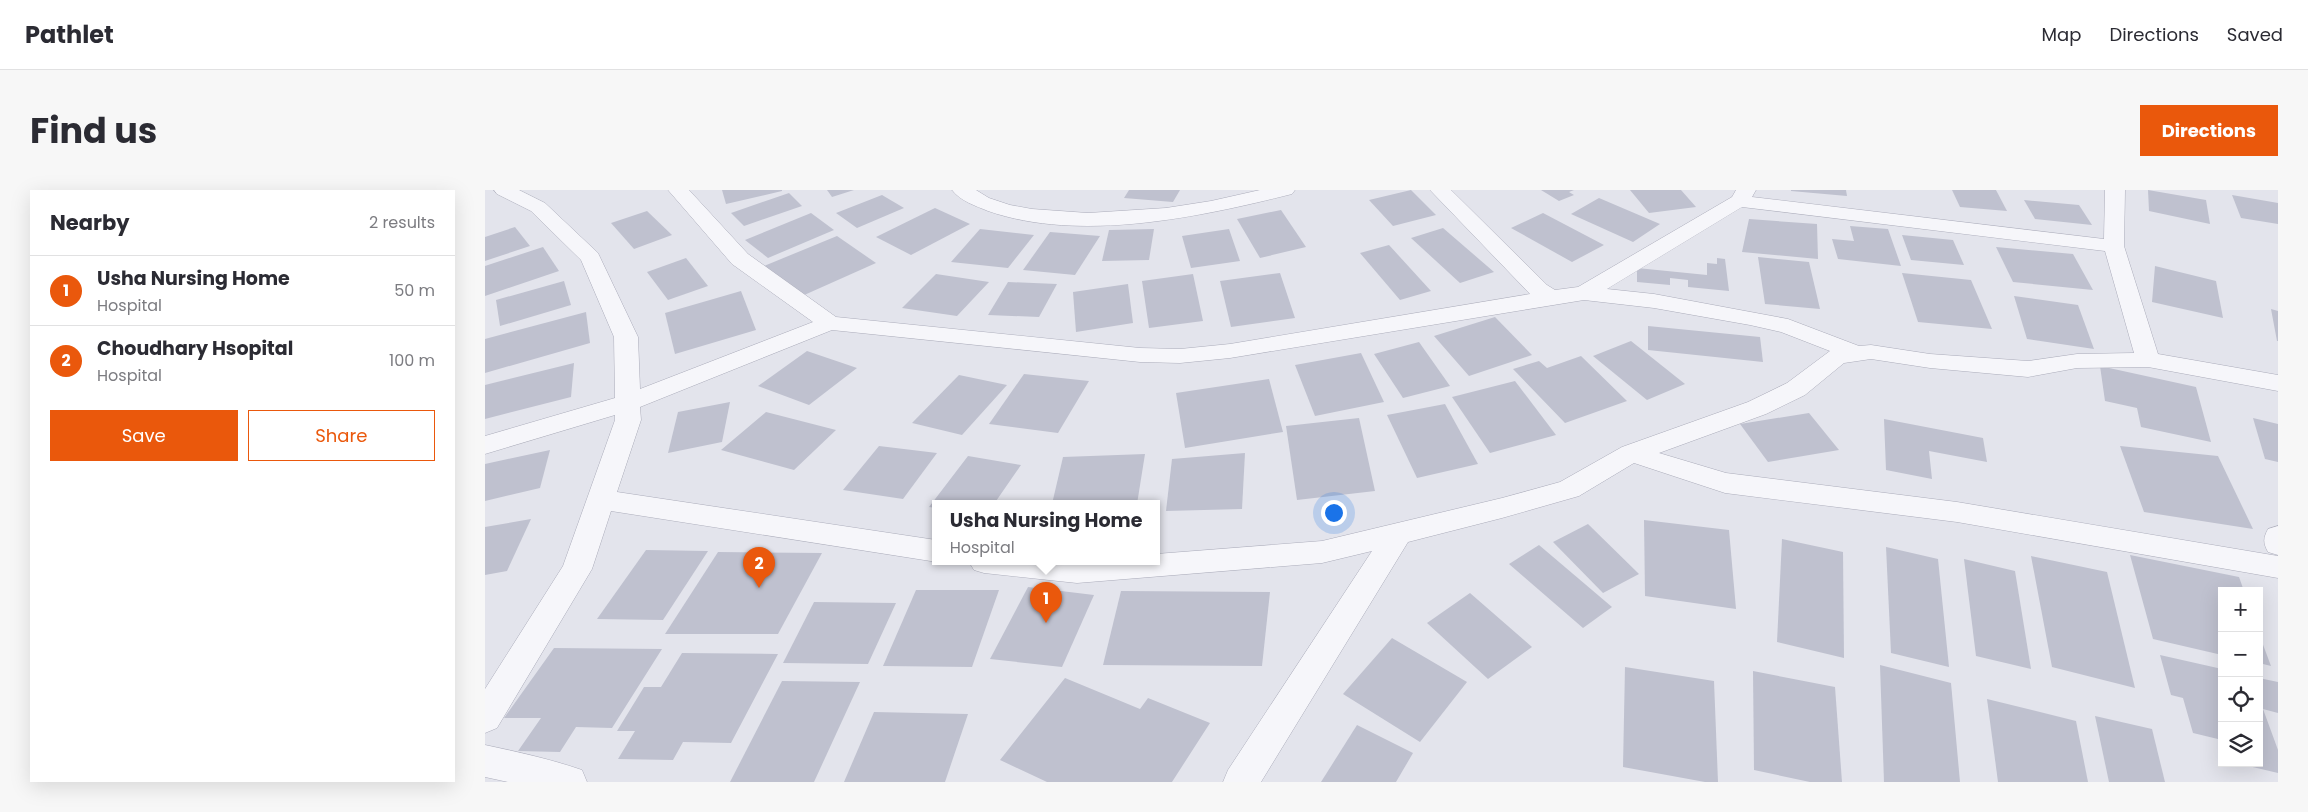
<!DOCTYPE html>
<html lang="en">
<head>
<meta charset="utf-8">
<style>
  :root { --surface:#fff; --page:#f7f7f7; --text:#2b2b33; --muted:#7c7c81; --line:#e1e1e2; --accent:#ea580c }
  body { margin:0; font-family:Poppins,sans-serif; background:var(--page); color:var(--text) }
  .controls { position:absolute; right:15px; bottom:15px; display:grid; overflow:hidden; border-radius:0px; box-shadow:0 5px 20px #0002 }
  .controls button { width:45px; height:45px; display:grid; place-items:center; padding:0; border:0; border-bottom:1px solid var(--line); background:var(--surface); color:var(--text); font:25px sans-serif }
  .you { position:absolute; left:848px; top:322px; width:18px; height:18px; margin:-12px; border:4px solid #fff; border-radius:50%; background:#1a73e8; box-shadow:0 0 0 8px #1a73e833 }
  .badge { display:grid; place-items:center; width:32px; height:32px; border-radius:50%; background:var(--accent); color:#fff; font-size:16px; font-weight:700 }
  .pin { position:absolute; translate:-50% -41px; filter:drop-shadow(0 1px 2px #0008) }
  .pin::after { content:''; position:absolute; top:26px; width:18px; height:15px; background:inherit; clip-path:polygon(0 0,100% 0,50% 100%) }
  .popup { position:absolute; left:447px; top:310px; width:228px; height:65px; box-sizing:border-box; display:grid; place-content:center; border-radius:0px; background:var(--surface); filter:drop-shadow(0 1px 4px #0005); font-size:16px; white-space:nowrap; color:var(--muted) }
  .popup b { font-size:19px; color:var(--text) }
  .popup::after { content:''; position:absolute; left:50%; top:100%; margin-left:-10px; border:10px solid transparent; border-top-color:var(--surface) }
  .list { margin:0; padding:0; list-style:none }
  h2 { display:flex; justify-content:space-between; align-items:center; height:65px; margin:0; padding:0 20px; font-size:21px }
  h2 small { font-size:16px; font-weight:400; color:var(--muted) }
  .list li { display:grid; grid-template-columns:32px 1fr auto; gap:15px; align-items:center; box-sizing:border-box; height:70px; padding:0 20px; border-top:1px solid var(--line) }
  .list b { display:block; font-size:19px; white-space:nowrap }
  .list p { margin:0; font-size:16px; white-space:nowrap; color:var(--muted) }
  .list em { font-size:16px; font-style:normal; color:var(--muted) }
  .actions { display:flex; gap:10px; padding:15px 20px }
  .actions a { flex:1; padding:11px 0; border:1px solid var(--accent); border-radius:0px; text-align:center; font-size:18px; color:var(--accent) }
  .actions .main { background:var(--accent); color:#fff }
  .icon { flex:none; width:28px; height:28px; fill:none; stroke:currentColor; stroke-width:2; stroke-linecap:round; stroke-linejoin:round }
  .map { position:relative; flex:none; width:1793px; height:592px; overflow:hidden; border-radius:0px }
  header { display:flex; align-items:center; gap:30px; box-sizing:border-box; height:70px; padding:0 25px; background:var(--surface); border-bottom:1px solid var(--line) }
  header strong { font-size:24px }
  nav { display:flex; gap:28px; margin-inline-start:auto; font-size:18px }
  .intro { display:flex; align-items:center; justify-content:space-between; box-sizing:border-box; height:120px; padding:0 30px }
  h1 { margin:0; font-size:35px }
  .button { padding:12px 22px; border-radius:0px; background:var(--accent); color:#fff; font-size:18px; font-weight:700 }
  main { display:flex; gap:30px; padding:0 30px }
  aside { flex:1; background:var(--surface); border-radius:0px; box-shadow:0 5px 20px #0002 }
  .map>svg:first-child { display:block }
  .building { fill:#bfc1cf }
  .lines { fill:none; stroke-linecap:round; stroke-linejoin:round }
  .street-casing { stroke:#abacba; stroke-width:1 }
  .street { fill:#f6f6fa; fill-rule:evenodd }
</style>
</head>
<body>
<header>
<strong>Pathlet</strong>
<nav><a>Map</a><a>Directions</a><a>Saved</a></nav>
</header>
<div class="intro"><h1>Find us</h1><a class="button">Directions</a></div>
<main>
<aside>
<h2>Nearby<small>2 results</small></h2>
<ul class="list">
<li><span class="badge">1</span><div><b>Usha Nursing Home</b><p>Hospital</p></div><em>50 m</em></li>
<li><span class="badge">2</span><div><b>Choudhary Hsopital</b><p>Hospital</p></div><em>100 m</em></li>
</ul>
<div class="actions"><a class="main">Save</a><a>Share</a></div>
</aside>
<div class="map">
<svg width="1793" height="592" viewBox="0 0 1793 592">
  <rect width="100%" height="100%" fill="#e3e4ec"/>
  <g class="building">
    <polygon points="237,0 297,0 297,1 241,14"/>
    <polygon points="342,0 369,0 347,7"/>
    <polygon points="644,0 695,0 688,12 639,8"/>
    <polygon points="926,0 951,25 908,36 884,10"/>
    <polygon points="1056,0 1089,0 1084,2 1089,5 1074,11"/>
    <polygon points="1145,0 1196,0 1211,17 1164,23"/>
    <polygon points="1306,0 1361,0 1362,6 1306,1"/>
    <polygon points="1467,0 1511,0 1522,21 1475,17"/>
    <polygon points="1663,0 1721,10 1725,34 1664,21"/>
    <polygon points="304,3 317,16 259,36 246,23"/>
    <polygon points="397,5 419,18 372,38 351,23"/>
    <polygon points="1747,5 1793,13 1793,34 1756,28"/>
    <polygon points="1114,8 1175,34 1148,52 1086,24"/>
    <polygon points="1539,10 1594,15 1607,35 1550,29"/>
    <polygon points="450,18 485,34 426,65 391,47"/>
    <polygon points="796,20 821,57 775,68 752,29"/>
    <polygon points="162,21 187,45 149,59 126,33"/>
    <polygon points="326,23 349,40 283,68 260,50"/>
    <polygon points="1058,23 1119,55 1087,72 1026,38"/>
    <polygon points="1264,29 1332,34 1333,69 1257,62"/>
    <polygon points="1365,36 1403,39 1416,76 1353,69 1347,49 1369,51"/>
    <polygon points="30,37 45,56 0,71 0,47"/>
    <polygon points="958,38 1009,82 975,93 926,48"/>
    <polygon points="495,39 549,45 523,78 466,72"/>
    <polygon points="669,39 664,70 617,71 624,40"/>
    <polygon points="744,39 755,71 706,78 697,46"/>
    <polygon points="565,42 615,46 590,85 538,80"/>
    <polygon points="1417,45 1468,50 1479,75 1426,70"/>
    <polygon points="352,46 391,73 317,106 279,76"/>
    <polygon points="904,55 946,101 915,110 875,63"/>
    <polygon points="58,57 74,81 0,106 0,76"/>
    <polygon points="1511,57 1588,64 1608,100 1528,92"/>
    <polygon points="1273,67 1324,72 1335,119 1280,114"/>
    <polygon points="201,68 223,96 183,110 162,82"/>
    <polygon points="1232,68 1240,69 1244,101 1203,97 1203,90 1185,88 1185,95 1152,92 1152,78 1222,85 1222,73 1232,74"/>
    <polygon points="1670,76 1731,91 1738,128 1667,112"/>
    <polygon points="795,83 810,128 746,137 735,91"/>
    <polygon points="1417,83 1486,90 1507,139 1433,132"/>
    <polygon points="451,84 504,92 472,126 417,118"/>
    <polygon points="708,84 718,131 664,138 657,91"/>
    <polygon points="79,91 86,115 15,136 11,110"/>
    <polygon points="523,92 572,94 554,127 503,125"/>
    <polygon points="643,94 648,133 591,142 588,102"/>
    <polygon points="256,101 271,140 190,164 180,123"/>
    <polygon points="1529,106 1593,115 1609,159 1542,149"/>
    <polygon points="1786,119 1793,121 1793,151 1792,151"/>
    <polygon points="101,122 105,153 0,183 0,149"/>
    <polygon points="1010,127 1047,165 984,186 949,146"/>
    <polygon points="1163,136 1275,147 1278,172 1163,160"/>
    <polygon points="1146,151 1200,194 1162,210 1108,166"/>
    <polygon points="934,152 965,196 918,208 889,164"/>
    <polygon points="322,161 372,178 324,215 273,196"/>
    <polygon points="876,163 899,212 830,226 810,175"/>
    <polygon points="1096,166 1142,211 1080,233 1028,179 1054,171 1062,178"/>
    <polygon points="89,173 86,207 0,229 0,195"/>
    <polygon points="1615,176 1711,197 1726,252 1656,237 1652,218 1620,211"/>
    <polygon points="539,184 604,191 573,243 504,234"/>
    <polygon points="474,185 522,195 477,245 427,233"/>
    <polygon points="784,189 798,242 700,258 691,203"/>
    <polygon points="1030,191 1071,245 1005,263 967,207"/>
    <polygon points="245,212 237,252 183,263 193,222"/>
    <polygon points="960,214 993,274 932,288 902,225"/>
    <polygon points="281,222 351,240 309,280 236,260"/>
    <polygon points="1324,223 1354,260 1283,272 1255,234"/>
    <polygon points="874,228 890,301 812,310 801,236"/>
    <polygon points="1768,228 1793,234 1793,272 1780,269"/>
    <polygon points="1399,229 1498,248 1502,272 1444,261 1447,289 1401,280"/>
    <polygon points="394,256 452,263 418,309 358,300"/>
    <polygon points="1635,256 1733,266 1768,339 1659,322"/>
    <polygon points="65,260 55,298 0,311 0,274"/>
    <polygon points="760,263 757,319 681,321 687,269"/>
    <polygon points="660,264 652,314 567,314 578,267"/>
    <polygon points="483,266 536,275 509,314 451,314 451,318 444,317"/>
    <polygon points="46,329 22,381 0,385 0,337"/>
    <polygon points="1159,330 1244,340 1251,419 1160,406"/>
    <polygon points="1103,334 1154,384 1118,403 1068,352"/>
    <polygon points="1297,349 1358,362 1359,468 1292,452"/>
    <polygon points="1054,355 1127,417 1098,438 1024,374"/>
    <polygon points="1401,357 1453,369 1464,477 1406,463"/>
    <polygon points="161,360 223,361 178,430 112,429"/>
    <polygon points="233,362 337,363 293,444 180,444"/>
    <polygon points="1645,365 1754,387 1759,401 1737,401 1737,465 1668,449"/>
    <polygon points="1546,366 1622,382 1650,498 1567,477"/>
    <polygon points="1479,369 1530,381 1546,479 1491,466"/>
    <polygon points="543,397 609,405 577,477 505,469"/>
    <polygon points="431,400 514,400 487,477 398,476"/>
    <polygon points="636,401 785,402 777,476 618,475"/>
    <polygon points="985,403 1047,457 1003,489 942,433"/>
    <polygon points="329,412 411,413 383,474 298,473"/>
    <polygon points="1774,444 1786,476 1774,473"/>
    <polygon points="907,448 982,492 935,552 858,504"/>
    <polygon points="69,458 177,459 127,538 91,537 75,562 33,561 56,528 19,528"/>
    <polygon points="197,463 293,464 246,553 198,552 188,570 133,569 150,541 132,541 159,497 176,497"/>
    <polygon points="1675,465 1737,479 1737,550 1708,543 1698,508 1686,505"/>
    <polygon points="1395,475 1466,493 1475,592 1399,592"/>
    <polygon points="1140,477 1229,491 1233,592 1220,592 1138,577"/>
    <polygon points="1268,481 1350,497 1357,592 1325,592 1269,580"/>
    <polygon points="580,488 655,519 663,508 725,533 687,592 562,592 515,570"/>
    <polygon points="1774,488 1793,492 1793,523 1778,519 1793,560 1793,583 1755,574 1774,573"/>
    <polygon points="297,491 375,492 329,592 245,592"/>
    <polygon points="1502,509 1591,531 1603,592 1513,592"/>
    <polygon points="389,522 483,524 460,592 359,592"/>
    <polygon points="1610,526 1667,539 1680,592 1624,592"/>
    <polygon points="872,535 928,563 911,592 836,592"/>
  </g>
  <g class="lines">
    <defs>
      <g id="street">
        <path d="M 9,0 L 34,0 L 60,13 L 113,63 L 153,147 L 155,199 L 328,132 L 247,74 L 183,0 L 204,0 L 263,64 L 351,127 L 655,158 L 695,159 L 745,154 L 1045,104 L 945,0 L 966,0 L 1062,95 L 1070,100 L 1093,97 L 1247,7 L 1251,0 L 1271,0 L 1267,7 L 1619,49 L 1620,0 L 1640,0 L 1639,56 L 1673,164 L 1793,185 L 1793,201 L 1663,177 L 1592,178 L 1543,187 L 1445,178 L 1386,169 L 1359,173 L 1320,205 L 1281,224 L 1174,263 L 1241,283 L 1472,312 L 1793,366 L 1793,388 L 1472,332 L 1240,303 L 1149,273 L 1094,306 L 1017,328 L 923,352 L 776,592 L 738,592 L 743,580 L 887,361 L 837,373 L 592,393 L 499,383 L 489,380 L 484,372 L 671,372 L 671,364 L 837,351 L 1017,308 L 1075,292 L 1137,257 L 1263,212 L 1302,193 L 1345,161 L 1296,142 L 1265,135 L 1169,118 L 1099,110 L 745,168 L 695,173 L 655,172 L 347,140 L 155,217 L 156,230 L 132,302 L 451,350 L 452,372 L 126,321 L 107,379 L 12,538 L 0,543 L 0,499 L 78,376 L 130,230 L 130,225 L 0,264 L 0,246 L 130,208 L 129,147 L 96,70 L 46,21 L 12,4 ZM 1257,17 L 1620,61 L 1649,163 L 1592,164 L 1543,171 L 1445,164 L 1386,155 L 1374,156 L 1303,129 L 1169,104 L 1122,99 Z"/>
        <path d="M 467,0 L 491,0 L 504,8 L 525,15 L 547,19 L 603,23 L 681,18 L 726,11 L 775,0 L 810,0 L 807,4 C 715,27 595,53 503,21 C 491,16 475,11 467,0 Z"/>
        <path d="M 1793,336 L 1793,365 L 1783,362 C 1778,353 1778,348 1783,339 Z"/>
        <path d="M 0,555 C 33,562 65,569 97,580 L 102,592 L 23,592 L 0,587 Z"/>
      </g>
    </defs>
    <use href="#street" class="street-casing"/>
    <use href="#street" class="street"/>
  </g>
</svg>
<div class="controls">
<button>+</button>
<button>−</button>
<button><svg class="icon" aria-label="locate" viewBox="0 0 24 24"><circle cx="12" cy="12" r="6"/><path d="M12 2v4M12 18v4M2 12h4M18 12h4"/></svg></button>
<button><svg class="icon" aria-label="layers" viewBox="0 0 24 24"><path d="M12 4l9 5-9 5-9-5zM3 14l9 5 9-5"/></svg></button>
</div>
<div class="you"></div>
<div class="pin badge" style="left:561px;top:433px">1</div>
<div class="popup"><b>Usha Nursing Home</b>Hospital</div>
<div class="pin badge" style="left:274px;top:398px">2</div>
</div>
</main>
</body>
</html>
